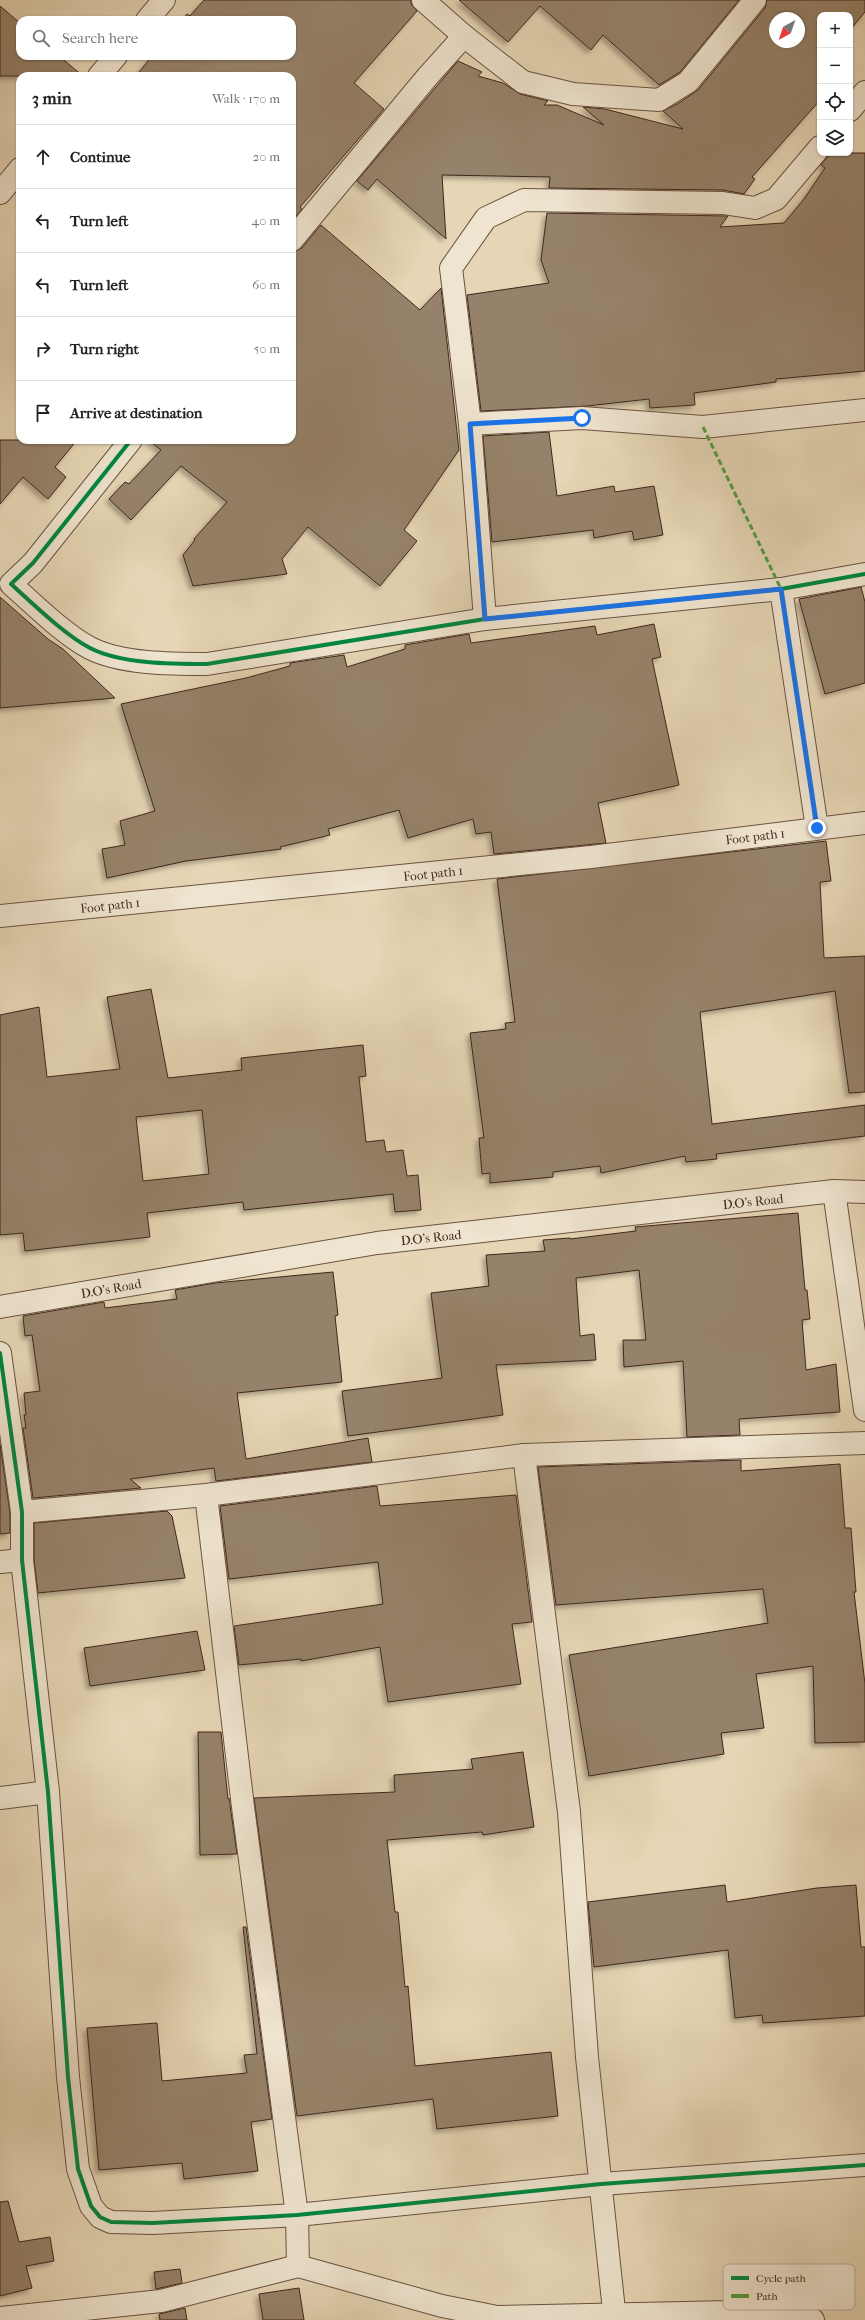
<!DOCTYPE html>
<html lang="en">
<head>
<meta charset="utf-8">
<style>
  :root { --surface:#fff; --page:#f6f6f6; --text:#222; --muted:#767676; --line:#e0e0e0 }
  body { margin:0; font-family:"IM FELL French Canon",serif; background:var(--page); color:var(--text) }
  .controls { position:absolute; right:12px; top:12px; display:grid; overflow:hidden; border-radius:8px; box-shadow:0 1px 3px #0004 }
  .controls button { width:36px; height:36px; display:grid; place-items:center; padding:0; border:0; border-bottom:1px solid var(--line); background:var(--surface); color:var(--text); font:20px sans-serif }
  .compass { position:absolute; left:769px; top:12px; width:36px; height:36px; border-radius:50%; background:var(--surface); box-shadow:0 1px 3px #0004; rotate:220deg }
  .stop { position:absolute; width:12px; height:12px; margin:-9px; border:3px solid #1a73e8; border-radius:50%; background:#fff }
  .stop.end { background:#1a73e8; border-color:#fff; box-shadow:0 1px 4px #0008 }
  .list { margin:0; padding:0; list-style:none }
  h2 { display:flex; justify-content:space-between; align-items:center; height:52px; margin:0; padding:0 16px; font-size:17px }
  h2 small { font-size:13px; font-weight:400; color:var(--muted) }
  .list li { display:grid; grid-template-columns:26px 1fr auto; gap:12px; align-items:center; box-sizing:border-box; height:64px; padding:0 16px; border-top:1px solid var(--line) }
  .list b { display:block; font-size:15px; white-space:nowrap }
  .list em { font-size:13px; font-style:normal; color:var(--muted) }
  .icon { flex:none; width:22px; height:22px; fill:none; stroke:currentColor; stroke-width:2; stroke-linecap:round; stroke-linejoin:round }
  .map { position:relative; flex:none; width:865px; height:2320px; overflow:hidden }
  .search { position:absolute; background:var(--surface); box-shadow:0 1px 3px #0004; left:16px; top:16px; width:280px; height:44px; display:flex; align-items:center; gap:10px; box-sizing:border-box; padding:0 14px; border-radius:12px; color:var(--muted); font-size:15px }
  .panel { position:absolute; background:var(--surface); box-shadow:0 1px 3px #0004; left:16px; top:72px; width:280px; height:372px; border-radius:12px }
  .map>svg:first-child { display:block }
  .building { fill:#96826b; stroke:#40271b; fill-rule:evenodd; filter:url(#shadow) }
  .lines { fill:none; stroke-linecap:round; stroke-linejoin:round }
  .minor-casing { stroke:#6a5342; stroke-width:24 }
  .minor { stroke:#efe4cf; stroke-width:22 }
  .quiet { stroke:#539c3e; stroke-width:3; stroke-dasharray:6 3; stroke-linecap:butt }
  .cycleway-casing { stroke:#efe4cf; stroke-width:6 }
  .cycleway { stroke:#00873e; stroke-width:4 }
  .route { stroke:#1a73e8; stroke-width:5 }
  .labels { text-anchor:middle; stroke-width:3; stroke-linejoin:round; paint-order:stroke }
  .street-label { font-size:13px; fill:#40271b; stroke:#efe4cf }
  .key { fill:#efe4cf; stroke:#baab99; stroke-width:1 }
  .key-label { font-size:11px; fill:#40271b }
</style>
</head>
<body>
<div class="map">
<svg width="865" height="2320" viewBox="0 0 865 2320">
  <defs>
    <filter id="shadow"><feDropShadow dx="-3.5" dy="3.5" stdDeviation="2" flood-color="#0004"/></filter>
  </defs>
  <rect width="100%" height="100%" fill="#e6d6b5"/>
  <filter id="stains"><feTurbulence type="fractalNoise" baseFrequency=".005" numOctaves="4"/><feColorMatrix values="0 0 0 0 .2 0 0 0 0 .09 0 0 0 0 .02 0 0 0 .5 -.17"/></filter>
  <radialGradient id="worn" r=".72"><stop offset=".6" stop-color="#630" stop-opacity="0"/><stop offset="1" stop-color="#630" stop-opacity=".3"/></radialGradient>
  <g class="building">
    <polygon points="204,0 411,0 411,4 417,11 354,83 384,109 300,207 302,209 292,220 292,76 136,76 152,56 292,56 292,20 182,20 187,14 190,16"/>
    <polygon points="459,0 739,0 680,72 659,85 603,35 591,50 540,6 508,42"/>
    <path d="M 767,0 L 865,0 L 865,12 L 850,30 L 850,15 L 820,15 L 820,100 L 752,177 L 755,179 L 744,194 L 723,190 L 549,188 L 550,177 L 442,175 L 446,239 L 377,179 L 368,190 L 357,181 L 458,61 L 482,72 L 478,76 L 503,83 L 520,94 L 548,101 L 544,105 L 557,105 L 604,125 L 583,107 L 605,109 L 683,129 L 663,111 L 679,103 L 698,90 L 765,8 ZM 775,18 L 799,18 L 799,42 L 775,42 Z"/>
    <polygon points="0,6 20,23 20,56 59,56 83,76 0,76"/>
    <polygon points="831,153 865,153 865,371 776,379 776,382 694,393 695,405 650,408 649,399 587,406 481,411 467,295 549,283 541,260 547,213 728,216 720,227 784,223 804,199 825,168 821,165"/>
    <polygon points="321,225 420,310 441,288 459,450 404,530 417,541 380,586 308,527 282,559 287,574 193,586 183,555 195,540 194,539 227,502 181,466 131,520 109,499 125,482 129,484 161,450 148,440 292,440 292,252 302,248"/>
    <polygon points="549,432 557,496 614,486 615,492 654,486 663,535 634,540 632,531 594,538 593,530 492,542 483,436"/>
    <polygon points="0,440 77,440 55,467 66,477 48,499 23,477 0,504"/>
    <polygon points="861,587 865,602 865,683 825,694 799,599"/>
    <polygon points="0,597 48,639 63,649 115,698 0,708"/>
    <polygon points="654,624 661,657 652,659 679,785 598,803 606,843 494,854 491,832 476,834 473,819 408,838 399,810 328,829 330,835 280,847 281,849 186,861 107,878 102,849 125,845 120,821 155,811 121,704 246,678 290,666 290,663 344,655 347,667 405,649 405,645 469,634 471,643 595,626 597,635"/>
    <polygon points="826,841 831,881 820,882 824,958 865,956 865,1092 849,1093 835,991 700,1012 712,1124 865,1105 865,1136 716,1154 717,1159 686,1162 685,1156 601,1173 600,1166 553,1172 553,1177 490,1183 490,1173 482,1174 479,1138 484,1138 470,1033 506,1029 505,1023 515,1022 497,879"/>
    <path d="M 151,989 L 168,1078 L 242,1070 L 241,1058 L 363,1045 L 366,1076 L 359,1077 L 366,1142 L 384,1140 L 386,1152 L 403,1150 L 407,1176 L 418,1175 L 421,1210 L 395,1212 L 393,1194 L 244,1210 L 243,1202 L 147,1213 L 150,1237 L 25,1251 L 23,1233 L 0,1235 L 0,1015 L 39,1007 L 47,1077 L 120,1069 L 107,997 ZM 202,1110 L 209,1174 L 143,1181 L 136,1117 Z"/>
    <polygon points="798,1213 805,1290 807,1290 810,1319 802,1320 806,1370 836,1364 840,1412 739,1419 740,1435 687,1437 683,1361 624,1367 623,1340 646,1340 639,1270 576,1278 580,1336 594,1334 596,1360 496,1365 503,1415 348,1436 342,1391 442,1378 431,1293 489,1286 486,1255 545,1251 543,1240 570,1238 570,1239 636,1231 635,1227"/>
    <polygon points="333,1272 338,1315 335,1316 342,1382 237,1393 246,1459 368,1438 372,1462 216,1481 214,1468 130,1479 141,1488 33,1498 23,1428 26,1428 24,1415 26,1415 24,1393 40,1391 32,1335 25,1336 23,1316 104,1302 105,1308 177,1299 175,1290 215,1283"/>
    <polygon points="0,1444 10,1513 10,1533 0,1534"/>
    <polygon points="741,1460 741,1471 840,1464 845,1528 851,1528 856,1592 854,1592 865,1684 865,1742 815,1743 813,1666 756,1674 764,1728 721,1733 724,1754 589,1776 569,1655 768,1623 763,1589 556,1605 538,1467"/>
    <polygon points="377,1486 380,1506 516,1495 532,1622 512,1624 521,1684 388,1702 380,1647 301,1661 301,1659 239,1665 234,1626 383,1604 378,1562 229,1579 220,1506"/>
    <polygon points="167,1511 172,1516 185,1578 38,1593 34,1559 34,1523"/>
    <polygon points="197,1631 205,1670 90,1686 84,1648"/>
    <polygon points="198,1732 221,1732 228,1799 229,1798 237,1854 200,1855"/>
    <polygon points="523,1752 534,1827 483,1835 482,1832 387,1840 395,1912 398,1912 405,1987 408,1986 415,2066 551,2052 558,2116 437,2129 433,2099 297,2116 254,1798 395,1792 394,1775 473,1769 471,1759"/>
    <polygon points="725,1885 727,1902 817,1888 856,1885 861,1947 865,1947 865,2016 763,2023 762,2015 735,2018 728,1950 594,1967 588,1902"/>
    <polygon points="243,1927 246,1927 272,2119 251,2122 258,2171 184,2179 182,2163 99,2170 87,2028 157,2023 162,2081 247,2073 244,2055 257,2054"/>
    <polygon points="8,2201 19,2242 50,2237 54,2261 26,2266 32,2288 0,2296 0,2202"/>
    <polygon points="180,2269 182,2283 156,2289 154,2272"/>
    <polygon points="299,2288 304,2320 263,2320 259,2294"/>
    <polygon points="185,2308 187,2320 160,2320 159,2314"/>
  </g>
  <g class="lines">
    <defs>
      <g id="minor">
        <polyline points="423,0 464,36"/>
        <polyline points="147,20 164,0"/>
        <polyline points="99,76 116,56"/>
        <polyline points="850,110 865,92"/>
        <polyline points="0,193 20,169"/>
        <polyline points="292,240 428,76 464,36 523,82 573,94 659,100 688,82 755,0"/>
        <polyline points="470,424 582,418 703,427 865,410"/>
        <path d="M 131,440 L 33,563 L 11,584 C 32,603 65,635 90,648 C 121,664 172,664 207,664 L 485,619 L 781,589 L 865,574"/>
        <polyline points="781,589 817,828"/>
        <polyline points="485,619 470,424 451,268 486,218 524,200 723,203 755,208 776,199 820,147"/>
        <polyline points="0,916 591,857 865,823"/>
        <polyline points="834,1191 865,1410"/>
        <polyline points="0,1307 377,1243 834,1191 865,1192"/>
        <polyline points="0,1353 22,1512 22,1560 48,1792 68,2077 78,2169 91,2206 100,2217 111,2222 153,2223 297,2215 601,2184 865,2165"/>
        <polyline points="524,1455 569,1812 587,2057 615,2320"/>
        <polyline points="22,1512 206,1495 524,1455 865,1443"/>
        <polyline points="0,1562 22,1560"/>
        <polyline points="0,1798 48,1792"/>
        <polyline points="298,2266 442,2306 497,2317 773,2311 793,2312 813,2320"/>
        <polyline points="0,2318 161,2301 298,2266 297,2215 243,1807 206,1495"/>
      </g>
    </defs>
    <use href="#minor" class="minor-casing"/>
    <use href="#minor" class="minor"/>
    <polyline class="quiet" points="703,427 781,589"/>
    <defs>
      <g id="cycleway">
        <path d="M 131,440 L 33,563 L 11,584 C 32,603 65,635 90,648 C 121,664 172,664 207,664 L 485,619 L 781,589 L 865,574"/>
        <polyline points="0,1353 22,1512 22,1560 48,1792 68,2077 78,2169 91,2206 100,2217 111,2222 153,2223 297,2215 601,2184 865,2165"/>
      </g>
    </defs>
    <use href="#cycleway" class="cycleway-casing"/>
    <use href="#cycleway" class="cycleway"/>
  </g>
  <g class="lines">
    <polyline class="route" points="582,418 470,424 485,619 781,589 817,828"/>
  </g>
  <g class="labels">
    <g class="street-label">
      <text transform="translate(755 836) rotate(-7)" y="5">Foot path 1</text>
      <text transform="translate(433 873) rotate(-6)" y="5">Foot path 1</text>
      <text transform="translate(110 905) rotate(-6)" y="5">Foot path 1</text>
      <text transform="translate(753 1201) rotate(-6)" y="5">D.O's Road</text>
      <text transform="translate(431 1237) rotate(-6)" y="5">D.O's Road</text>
      <text transform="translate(111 1288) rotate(-10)" y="5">D.O's Road</text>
    </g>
  </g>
  <rect x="723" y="2264" width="132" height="46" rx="6" class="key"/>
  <rect x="731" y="2276" width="18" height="4" fill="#00873e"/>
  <rect x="731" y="2294" width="18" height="4" fill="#539c3e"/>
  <g class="key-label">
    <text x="756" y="2282">Cycle path</text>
    <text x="756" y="2300">Path</text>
  </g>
  <rect width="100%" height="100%" filter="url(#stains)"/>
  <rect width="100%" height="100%" fill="url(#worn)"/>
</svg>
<div class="controls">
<button>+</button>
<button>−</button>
<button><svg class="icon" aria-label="locate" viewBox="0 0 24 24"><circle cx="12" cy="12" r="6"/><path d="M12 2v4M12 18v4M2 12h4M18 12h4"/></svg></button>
<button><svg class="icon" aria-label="layers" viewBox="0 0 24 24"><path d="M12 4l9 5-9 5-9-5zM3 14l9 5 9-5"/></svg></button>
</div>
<svg class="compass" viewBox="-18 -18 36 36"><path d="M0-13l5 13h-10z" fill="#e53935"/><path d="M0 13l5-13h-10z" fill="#767676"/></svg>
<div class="stop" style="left:582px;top:418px"></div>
<div class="stop end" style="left:817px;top:828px"></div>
<div class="search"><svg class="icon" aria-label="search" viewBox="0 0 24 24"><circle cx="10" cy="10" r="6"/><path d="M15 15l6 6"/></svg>Search here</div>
<section class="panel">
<h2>3 min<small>Walk · 170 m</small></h2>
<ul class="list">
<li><svg class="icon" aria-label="ahead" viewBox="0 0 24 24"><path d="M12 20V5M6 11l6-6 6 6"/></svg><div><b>Continue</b></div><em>20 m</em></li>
<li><svg class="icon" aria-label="left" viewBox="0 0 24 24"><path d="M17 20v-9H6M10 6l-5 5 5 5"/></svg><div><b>Turn left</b></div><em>40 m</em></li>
<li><svg class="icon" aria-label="left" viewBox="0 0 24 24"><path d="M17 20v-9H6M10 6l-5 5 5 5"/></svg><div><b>Turn left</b></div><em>60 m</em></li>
<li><svg class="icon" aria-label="right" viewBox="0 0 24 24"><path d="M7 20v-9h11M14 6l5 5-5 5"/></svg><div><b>Turn right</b></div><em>50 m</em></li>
<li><svg class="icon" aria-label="arrive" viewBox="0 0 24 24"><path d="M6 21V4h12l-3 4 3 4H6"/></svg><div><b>Arrive at destination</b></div></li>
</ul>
</section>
</div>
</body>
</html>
